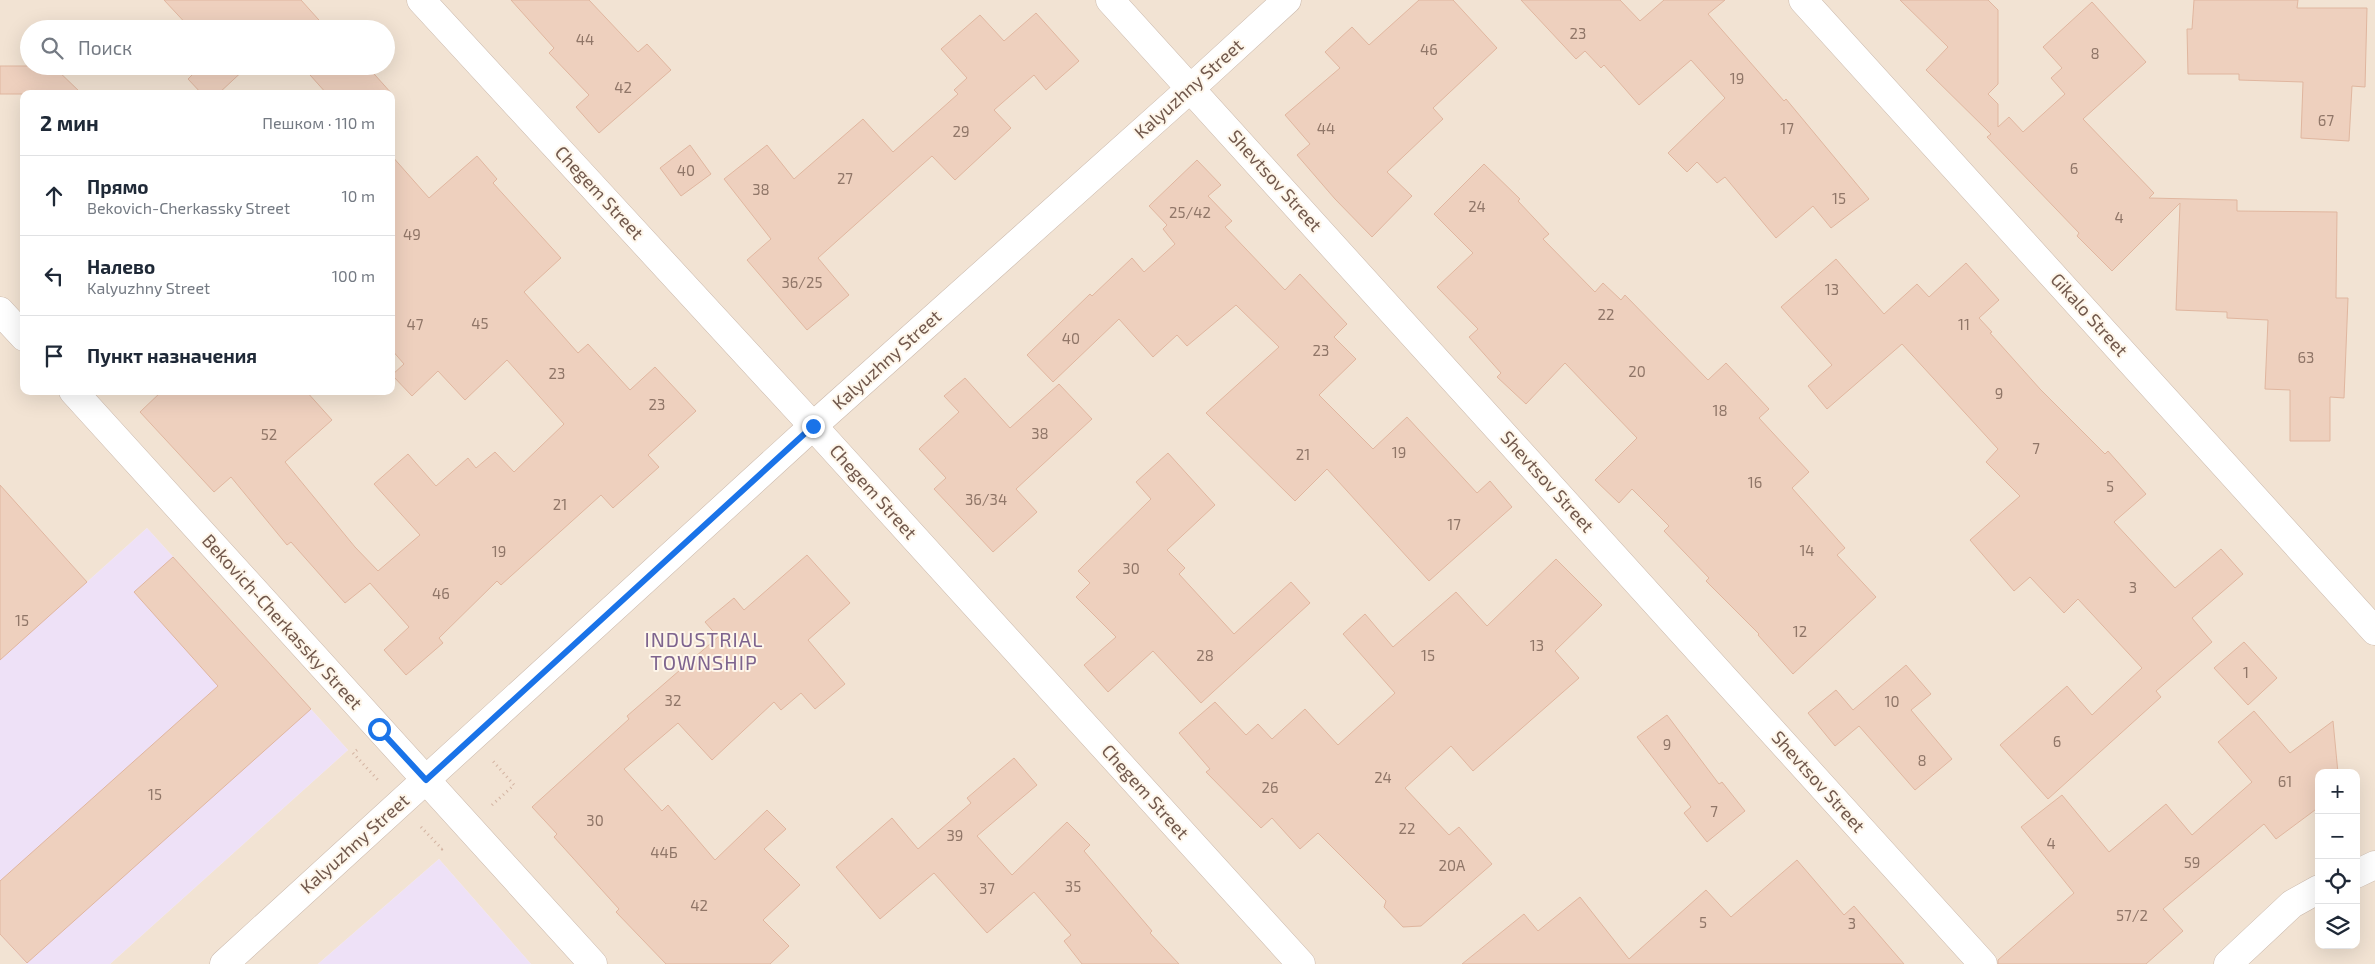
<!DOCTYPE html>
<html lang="ru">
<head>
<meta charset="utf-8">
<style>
  :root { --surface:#fff; --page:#f2f2f3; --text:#1f2937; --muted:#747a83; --line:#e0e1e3 }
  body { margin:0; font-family:"Exo 2",sans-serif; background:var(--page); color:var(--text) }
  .controls { position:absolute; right:15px; bottom:15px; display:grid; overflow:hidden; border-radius:10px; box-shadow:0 5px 20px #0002 }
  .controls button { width:45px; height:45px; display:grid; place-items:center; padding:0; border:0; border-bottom:1px solid var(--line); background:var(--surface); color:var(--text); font:25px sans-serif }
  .stop { position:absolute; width:15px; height:15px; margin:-11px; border:4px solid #1a73e8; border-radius:50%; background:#fff }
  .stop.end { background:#1a73e8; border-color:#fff; box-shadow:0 1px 5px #0008 }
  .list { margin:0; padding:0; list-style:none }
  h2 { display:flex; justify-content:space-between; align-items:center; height:65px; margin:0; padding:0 20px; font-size:21px }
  h2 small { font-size:16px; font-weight:400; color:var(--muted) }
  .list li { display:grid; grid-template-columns:32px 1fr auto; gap:15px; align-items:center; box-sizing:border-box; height:80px; padding:0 20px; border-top:1px solid var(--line) }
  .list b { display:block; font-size:19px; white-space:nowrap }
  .list p { margin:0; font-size:16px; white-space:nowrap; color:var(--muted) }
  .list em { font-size:16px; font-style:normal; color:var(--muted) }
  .icon { flex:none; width:28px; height:28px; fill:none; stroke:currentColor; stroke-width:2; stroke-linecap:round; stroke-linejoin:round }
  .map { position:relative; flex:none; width:2375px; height:964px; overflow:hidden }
  .search { position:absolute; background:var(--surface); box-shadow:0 5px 20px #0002; left:20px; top:20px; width:375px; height:55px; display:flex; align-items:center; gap:12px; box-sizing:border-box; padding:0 18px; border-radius:28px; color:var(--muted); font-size:19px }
  .panel { position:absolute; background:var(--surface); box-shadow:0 5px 20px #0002; left:20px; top:90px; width:375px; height:305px; border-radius:10px }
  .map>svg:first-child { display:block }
  .residential { fill:#f2e3d3; fill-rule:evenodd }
  .education { fill:#eee1f7 }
  .building { fill:#eed0be; stroke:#e0b69f }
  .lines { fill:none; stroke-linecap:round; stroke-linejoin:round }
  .minor-casing { stroke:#cbb9ac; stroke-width:29 }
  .tertiary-casing { stroke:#cbb9ac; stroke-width:29 }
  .path { stroke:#d3b3a1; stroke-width:3; stroke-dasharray:1 4; stroke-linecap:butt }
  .minor { stroke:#fff; stroke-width:28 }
  .tertiary { stroke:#fff; stroke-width:28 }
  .route { stroke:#1a73e8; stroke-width:6 }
  .labels { text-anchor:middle; stroke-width:4; stroke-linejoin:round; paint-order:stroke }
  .number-label { font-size:15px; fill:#907668 }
  .street-label { font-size:18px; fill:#71584c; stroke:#fef6ea }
  .quarter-label { font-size:20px; letter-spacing:1px; fill:#7e648e; stroke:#fef6ea }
</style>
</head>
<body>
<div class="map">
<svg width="2375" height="964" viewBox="0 0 2375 964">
  <rect width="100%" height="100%" fill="#fbf1e5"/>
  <g class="residential">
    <path d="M 0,0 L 2375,0 L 2375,964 L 531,964 L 439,859 L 318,964 L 110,964 L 348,750 L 147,528 L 87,582 L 37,526 L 0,559 ZM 29,29 L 386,29 L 386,66 L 29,66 ZM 24,94 L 391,94 L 391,391 L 24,391 ZM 2319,773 L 2356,773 L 2356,945 L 2319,945 Z"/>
    <polygon points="0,934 27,964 0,964"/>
  </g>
  <g class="education">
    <polygon points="37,526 87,582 147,528 348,750 110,964 27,964 0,934 0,559"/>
    <polygon points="439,859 531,964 318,964"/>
  </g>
  <g class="building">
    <polygon points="164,0 301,0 327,29 191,29"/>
    <polygon points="511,0 589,0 638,52 647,44 671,70 599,133 576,107 589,95 549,53 554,48"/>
    <polygon points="1419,0 1453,0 1497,48 1433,108 1443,119 1387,172 1412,196 1372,237 1335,199 1297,155 1310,144 1285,115 1340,68 1325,52 1352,27 1369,45"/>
    <polygon points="1521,0 1620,0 1640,21 1664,0 1725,0 1708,14 1784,101 1786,99 1869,199 1831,228 1813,206 1776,238 1725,177 1717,183 1697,162 1687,172 1668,153 1725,98 1691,60 1639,105 1604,65 1601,68 1585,51 1576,59"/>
    <polygon points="1900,0 1988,0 1998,10 1998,84 1988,94 1998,104 1998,127 2009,117 2023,132 2065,94 2051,78 2062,68 2043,47 2092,2 2146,62 2083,119 2154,193 2149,198 2237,200 2237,211 2337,212 2336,298 2348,298 2344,398 2330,397 2330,441 2290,441 2290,390 2265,389 2268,320 2227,318 2227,312 2176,310 2180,203 2112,271 2077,236 2079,233 1987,137 1991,134 1926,70 1948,47"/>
    <polygon points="2194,0 2298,0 2297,8 2367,8 2365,87 2352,86 2349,141 2301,138 2303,82 2239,80 2239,74 2188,74 2187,29 2192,29"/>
    <polygon points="1036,13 1079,61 1046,90 1034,75 994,110 1011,128 955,180 932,156 818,258 849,295 807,330 747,260 771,239 724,179 767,145 794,179 863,119 893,152 958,94 954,90 967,78 941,49 980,15 1004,41"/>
    <polygon points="0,66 53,66 82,94 0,94"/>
    <polygon points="201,66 248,66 218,94 202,94 188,79"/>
    <polygon points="302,66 367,66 392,94 327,94"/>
    <polygon points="690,145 711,174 681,196 660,168"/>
    <polygon points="391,155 429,198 477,156 497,179 493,183 561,258 524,292 578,353 588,344 630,390 655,367 696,411 648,455 659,467 613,508 601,495 501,585 497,581 439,638 443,643 406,675 384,650 409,627 370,583 345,603 291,542 287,545 231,477 214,492 140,412 162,391 306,391 332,420 285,462 355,547 378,571 420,535 374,484 408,454 436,486 468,458 476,468 495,452 514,472 564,424 507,360 465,400 438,371 412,396 392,375 404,364 391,349"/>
    <polygon points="1197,160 1221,185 1208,196 1232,221 1225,227 1285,290 1300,274 1347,324 1334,337 1356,359 1319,395 1373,449 1407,417 1477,493 1490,481 1512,507 1429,581 1327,469 1295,501 1206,413 1279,347 1236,305 1187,346 1177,335 1153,357 1119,319 1053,382 1027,355 1090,294 1092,296 1132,258 1144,272 1175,244 1163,229 1167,225 1149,206"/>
    <polygon points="1484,164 1520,199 1518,201 1549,234 1543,239 1595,292 1603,283 1621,300 1625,295 1708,380 1726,363 1769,409 1759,418 1809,472 1792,488 1845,548 1837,555 1876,597 1793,674 1758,635 1759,634 1706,581 1709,578 1664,531 1669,526 1632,489 1619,503 1595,480 1637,438 1565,363 1526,404 1497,377 1501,373 1469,337 1478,329 1437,287 1473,253 1434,214"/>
    <polygon points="1836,259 1884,314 1917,284 1929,297 1966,263 1999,300 1979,318 1992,332 1990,333 2040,389 2105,454 2108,451 2146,494 2114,522 2175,588 2221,549 2243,574 2192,618 2212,642 2156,691 2161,697 2048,799 2000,745 2067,686 2092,715 2142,668 2078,599 2064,613 2030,577 2014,591 1970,540 2020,496 1986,462 1998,449 1902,344 1827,409 1808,386 1832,365 1781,307"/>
    <polygon points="965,378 1010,428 1059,384 1092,419 1016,489 1037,512 993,552 934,489 946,478 919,449 959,412 944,396"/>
    <polygon points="1168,453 1215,505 1167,550 1185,568 1179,574 1234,634 1291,582 1310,603 1201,703 1153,651 1108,692 1084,665 1116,637 1076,597 1090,583 1078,571 1151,499 1136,482"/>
    <polygon points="0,485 87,582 0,660"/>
    <polygon points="807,555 850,603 808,640 845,684 815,709 801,693 781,710 774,702 712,760 678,723 624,769 662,811 668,805 715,860 767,810 786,829 764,849 800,885 763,920 789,946 770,964 666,964 616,912 619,909 554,837 557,834 532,807 629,719 627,716 718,637 705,622 734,598 744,610"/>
    <polygon points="173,557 311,709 27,963 0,934 0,881 218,686 134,592"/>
    <polygon points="1556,559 1602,605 1555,651 1579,678 1473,771 1451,746 1405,788 1449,835 1459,827 1492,864 1421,926 1403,927 1384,907 1386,901 1318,833 1300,849 1272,818 1261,828 1206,772 1210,769 1179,733 1215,702 1246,735 1258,724 1272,739 1305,709 1338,745 1395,693 1343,634 1365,614 1393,647 1456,592 1487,626"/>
    <polygon points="2244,642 2277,678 2248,705 2214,668"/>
    <polygon points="1906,665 1931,694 1911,710 1952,759 1915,790 1859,726 1835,746 1808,713 1836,690 1853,710"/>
    <polygon points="2254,711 2290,753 2333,721 2338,773 2319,773 2319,807 2276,839 2264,824 2163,909 2183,931 2146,964 1998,964 1998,960 2074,893 2021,827 2062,795 2109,852 2166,804 2192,835 2252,782 2218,742"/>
    <polygon points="1667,715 1719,784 1722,782 1745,811 1707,842 1684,813 1691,807 1637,737"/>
    <polygon points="1014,758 1037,785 977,836 1012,875 1067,822 1090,845 1084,851 1152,931 1150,933 1179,964 1082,964 1064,941 1071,935 1034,892 987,933 934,873 880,919 836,867 892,818 918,849 971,803 967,798"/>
    <polygon points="1797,860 1844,915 1854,906 1904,964 1462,964 1524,914 1538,931 1580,897 1629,959 1706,890 1731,917"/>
  </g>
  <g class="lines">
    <defs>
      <g id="minor">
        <polyline points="421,0 813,426 1301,964"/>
        <polyline points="1110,0 1983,964"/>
        <polyline points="1803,0 2375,631"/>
        <polyline points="0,311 24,337"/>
        <polyline points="73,391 593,964"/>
        <polyline points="2356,874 2375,865"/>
        <polyline points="2228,964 2292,904 2319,889"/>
      </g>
      <polyline id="tertiary" points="224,964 813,426 1191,88 1287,0"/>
    </defs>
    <use href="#minor" class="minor-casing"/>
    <use href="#tertiary" class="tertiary-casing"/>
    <g class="path">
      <polyline points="357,750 353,753 378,780"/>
      <polyline points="492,805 514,785 492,760"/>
      <polyline points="421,827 442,849 444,847"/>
    </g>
    <use href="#minor" class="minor"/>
    <use href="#tertiary" class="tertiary"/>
  </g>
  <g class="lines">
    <polyline class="route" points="379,729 426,780 813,426"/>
  </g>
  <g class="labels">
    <g class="number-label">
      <text x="1578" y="39">23</text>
      <text x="585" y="45">44</text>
      <text x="1429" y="55">46</text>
      <text x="2095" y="59">8</text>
      <text x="1737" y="84">19</text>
      <text x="623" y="93">42</text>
      <text x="2326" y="126">67</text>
      <text x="1326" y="134">44</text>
      <text x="1787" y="134">17</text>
      <text x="961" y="137">29</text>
      <text x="2074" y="174">6</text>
      <text x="686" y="176">40</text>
      <text x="845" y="184">27</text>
      <text x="761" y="195">38</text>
      <text x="1839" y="204">15</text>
      <text x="1477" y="212">24</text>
      <text x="1190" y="218">25/42</text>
      <text x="2119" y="223">4</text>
      <text x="412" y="240">49</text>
      <text x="802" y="288">36/25</text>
      <text x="1832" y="295">13</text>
      <text x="1606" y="320">22</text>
      <text x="480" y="329">45</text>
      <text x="415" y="330">47</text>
      <text x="1964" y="330">11</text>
      <text x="1071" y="344">40</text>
      <text x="1321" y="356">23</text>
      <text x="2306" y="363">63</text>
      <text x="1637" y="377">20</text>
      <text x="557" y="379">23</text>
      <text x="1999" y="399">9</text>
      <text x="657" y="410">23</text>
      <text x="1720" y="416">18</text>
      <text x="1040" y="439">38</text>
      <text x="269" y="440">52</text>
      <text x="2036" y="454">7</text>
      <text x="1399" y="458">19</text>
      <text x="1303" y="460">21</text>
      <text x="1755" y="488">16</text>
      <text x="2110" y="492">5</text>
      <text x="986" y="505">36/34</text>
      <text x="560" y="510">21</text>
      <text x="1454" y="530">17</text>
      <text x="1807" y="556">14</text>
      <text x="499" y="557">19</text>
      <text x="1131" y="574">30</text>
      <text x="2133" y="593">3</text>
      <text x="441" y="599">46</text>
      <text x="22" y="626">15</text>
      <text x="1800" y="637">12</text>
      <text x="1537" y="651">13</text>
      <text x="1205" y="661">28</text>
      <text x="1428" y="661">15</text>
      <text x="2246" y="678">1</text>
      <text x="673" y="706">32</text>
      <text x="1892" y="707">10</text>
      <text x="2057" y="747">6</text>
      <text x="1667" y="750">9</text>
      <text x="1922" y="766">8</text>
      <text x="1383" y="783">24</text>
      <text x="2285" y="787">61</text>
      <text x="1270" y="793">26</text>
      <text x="155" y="800">15</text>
      <text x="1714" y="817">7</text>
      <text x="595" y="826">30</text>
      <text x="1407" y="834">22</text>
      <text x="955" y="841">39</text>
      <text x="2051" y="849">4</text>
      <text x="664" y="858">44Б</text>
      <text x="2192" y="868">59</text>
      <text x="1452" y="871">20А</text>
      <text x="1073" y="892">35</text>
      <text x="987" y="894">37</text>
      <text x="699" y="911">42</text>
      <text x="2132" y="921">57/2</text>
      <text x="1703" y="928">5</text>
      <text x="1852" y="929">3</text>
    </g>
    <g class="street-label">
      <text transform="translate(1189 89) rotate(-42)" y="6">Kalyuzhny Street</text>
      <text transform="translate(1275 181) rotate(48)" y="6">Shevtsov Street</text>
      <text transform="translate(599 193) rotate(47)" y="6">Chegem Street</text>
      <text transform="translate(2089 315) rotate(48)" y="6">Gikalo Street</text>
      <text transform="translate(887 360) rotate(-42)" y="6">Kalyuzhny Street</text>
      <text transform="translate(1547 482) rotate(48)" y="6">Shevtsov Street</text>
      <text transform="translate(873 492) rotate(48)" y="6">Chegem Street</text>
      <text transform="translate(282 622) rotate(48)" y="6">Bekovich-Cherkassky Street</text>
      <text transform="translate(1818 782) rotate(48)" y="6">Shevtsov Street</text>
      <text transform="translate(1145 792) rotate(48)" y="6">Chegem Street</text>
      <text transform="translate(355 844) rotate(-42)" y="6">Kalyuzhny Street</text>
    </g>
    <g class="quarter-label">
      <text x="704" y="647">INDUSTRIAL<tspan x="704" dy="23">TOWNSHIP</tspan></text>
    </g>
  </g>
</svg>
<div class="controls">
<button>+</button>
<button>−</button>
<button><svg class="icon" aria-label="locate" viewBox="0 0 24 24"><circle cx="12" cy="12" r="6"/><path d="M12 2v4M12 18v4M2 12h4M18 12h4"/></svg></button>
<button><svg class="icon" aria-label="layers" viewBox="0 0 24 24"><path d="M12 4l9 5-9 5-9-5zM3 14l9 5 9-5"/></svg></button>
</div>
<div class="stop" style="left:379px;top:729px"></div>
<div class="stop end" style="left:813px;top:426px"></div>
<div class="search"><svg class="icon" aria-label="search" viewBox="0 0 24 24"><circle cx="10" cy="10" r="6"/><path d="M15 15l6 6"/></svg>Поиск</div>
<section class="panel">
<h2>2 мин<small>Пешком · 110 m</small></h2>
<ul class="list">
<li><svg class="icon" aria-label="ahead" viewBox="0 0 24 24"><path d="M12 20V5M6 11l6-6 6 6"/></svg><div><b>Прямо</b><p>Bekovich-Cherkassky Street</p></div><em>10 m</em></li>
<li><svg class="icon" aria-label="left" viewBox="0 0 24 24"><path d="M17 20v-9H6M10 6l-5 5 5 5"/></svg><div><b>Налево</b><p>Kalyuzhny Street</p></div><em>100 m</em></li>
<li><svg class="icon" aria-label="arrive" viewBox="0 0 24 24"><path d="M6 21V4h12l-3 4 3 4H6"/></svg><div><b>Пункт назначения</b></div></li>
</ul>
</section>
</div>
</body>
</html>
